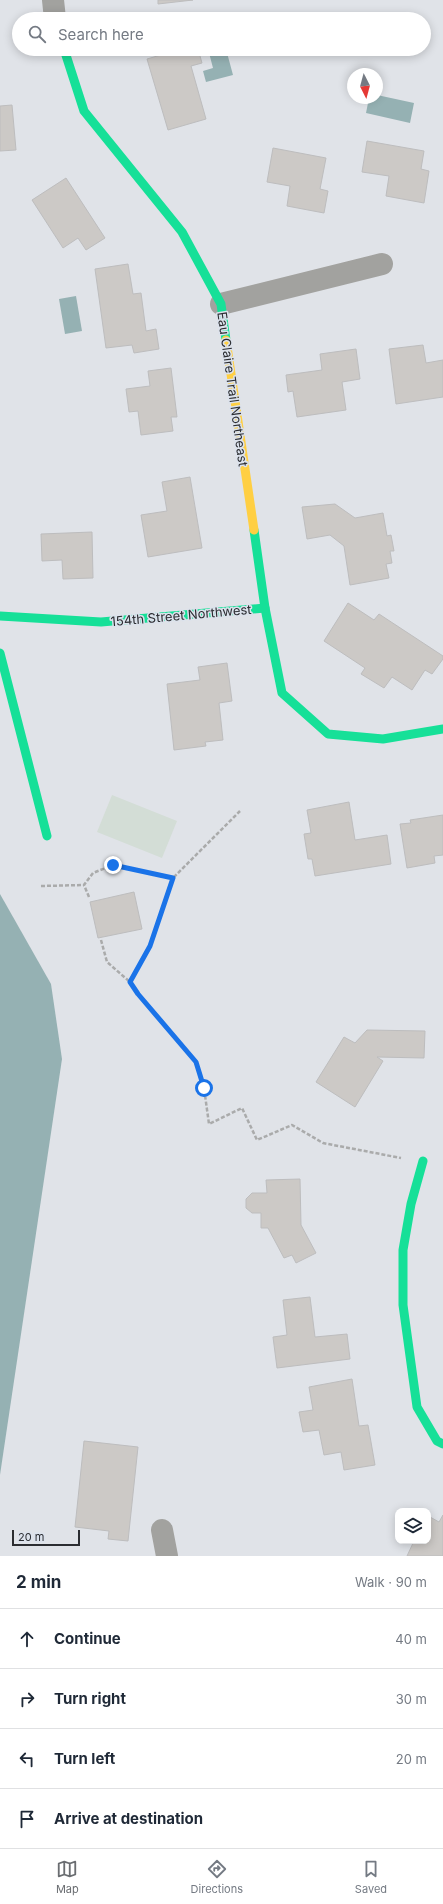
<!DOCTYPE html>
<html lang="en">
<head>
<meta charset="utf-8">
<style>
  :root { --surface:#fff; --page:#f6f6f7; --text:#1f2937; --muted:#747a83; --line:#e0e1e3; --accent:#6a6d71 }
  body { margin:0; font-family:Inter,sans-serif; background:var(--page); color:var(--text) }
  .controls { position:absolute; right:12px; bottom:12px; display:grid; overflow:hidden; border-radius:8px; box-shadow:0 2px 10px #0003 }
  .controls button { width:36px; height:36px; display:grid; place-items:center; padding:0; border:0; border-bottom:1px solid var(--line); background:var(--surface); color:var(--text); font:20px sans-serif }
  .compass { position:absolute; left:347px; top:68px; width:36px; height:36px; border-radius:50%; background:var(--surface); box-shadow:0 2px 10px #0003; rotate:174deg }
  .scale { position:absolute; left:12px; bottom:10px; width:68px; box-sizing:border-box; padding-left:4px; border:2px solid #2b2d31; border-top:0; font-size:11px; line-height:14px; white-space:nowrap; color:#2b2d31; -webkit-text-stroke:3px #dce2ec; paint-order:stroke }
  .stop { position:absolute; width:12px; height:12px; margin:-9px; border:3px solid #1a73e8; border-radius:50%; background:#fff }
  .stop.end { background:#1a73e8; border-color:#fff; box-shadow:0 1px 4px #0008 }
  .list { margin:0; padding:0; list-style:none }
  h2 { display:flex; justify-content:space-between; align-items:center; height:52px; margin:0; padding:0 16px; font-size:17px }
  h2 small { font-size:13px; font-weight:400; color:var(--muted) }
  .list li { display:grid; grid-template-columns:26px 1fr auto; gap:12px; align-items:center; box-sizing:border-box; height:60px; padding:0 16px; border-top:1px solid var(--line) }
  .list b { display:block; font-size:15px; white-space:nowrap }
  .list em { font-size:13px; font-style:normal; color:var(--muted) }
  .icon { flex:none; width:22px; height:22px; fill:none; stroke:currentColor; stroke-width:2; stroke-linecap:round; stroke-linejoin:round }
  .map { position:relative; flex:none; width:443px; height:1556px; overflow:hidden }
  .search { position:absolute; background:var(--surface); box-shadow:0 2px 10px #0003; left:12px; right:12px; top:12px; height:44px; display:flex; align-items:center; gap:10px; box-sizing:border-box; padding:0 14px; border-radius:22px; color:var(--muted); font-size:15px }
  .sheet { height:292px; background:var(--surface) }
  nav { display:flex; justify-content:space-around; align-items:center; box-sizing:border-box; height:56px; border-top:1px solid var(--line); background:var(--surface); font-size:11px; color:var(--muted) }
  nav a { display:grid; justify-items:center; gap:2px }
  nav .on { color:var(--accent) }
  .map>svg:first-child { display:block }
  .green { fill:#d3ddd6 }
  .water { fill:#95b1b3 }
  .building { fill:#ccc9c6; stroke:#bdbdbe }
  .lines { fill:none; stroke-linecap:round; stroke-linejoin:round }
  .path { stroke:#aaabab; stroke-width:2.5; stroke-dasharray:4 2; stroke-linecap:butt }
  .street { stroke:#a2a29f; stroke-width:22 }
  .fast { stroke:#16e098; stroke-width:9 }
  .slow { stroke:#ffcf43; stroke-width:9 }
  .route { stroke:#1a73e8; stroke-width:5 }
  .labels { text-anchor:middle; stroke-width:3; stroke-linejoin:round; paint-order:stroke }
  .street-label { font-size:13px; fill:#2b2d31; stroke:#dce2ec }
</style>
</head>
<body>
<div class="map">
<svg width="443" height="1556" viewBox="0 0 443 1556">
  <rect width="100%" height="100%" fill="#e0e3e8"/>
  <polygon class="green" points="112,795 177,821 162,858 97,832"/>
  <g class="water">
    <polygon points="208,49 226,49 233,75 206,82 203,71 213,68"/>
    <polygon points="377,95 414,103 410,123 366,113 369,98 377,98"/>
    <polygon points="76,296 82,331 65,334 59,299"/>
    <polygon points="0,894 51,984 62,1059 0,1475"/>
  </g>
  <g class="building">
    <polygon points="158,0 193,0 158,4"/>
    <polygon points="181,49 198,49 202,63 191,66 206,119 168,130 147,59"/>
    <polygon points="12,105 16,150 0,151 0,106"/>
    <polygon points="367,141 424,151 421,169 429,171 424,203 386,196 389,176 362,172"/>
    <polygon points="273,148 326,158 320,189 328,191 324,213 287,206 290,186 267,182"/>
    <polygon points="66,178 105,238 86,250 78,238 63,248 32,200"/>
    <polygon points="128,264 133,294 141,293 146,331 156,329 159,349 134,353 132,345 106,348 95,269"/>
    <polygon points="423,345 426,363 443,360 443,397 396,404 389,349"/>
    <polygon points="356,349 360,379 342,382 346,410 297,417 293,391 288,392 286,375 322,370 320,354"/>
    <polygon points="171,368 177,417 171,417 173,431 141,435 138,411 129,412 126,389 150,386 148,371"/>
    <polygon points="190,477 202,548 148,557 141,515 167,511 162,482"/>
    <polygon points="335,504 355,518 383,513 387,536 391,535 394,551 390,551 392,563 386,564 389,578 350,585 344,546 330,535 307,539 302,507"/>
    <polygon points="92,532 93,578 63,579 62,560 42,561 41,534"/>
    <polygon points="348,603 374,620 379,614 443,656 443,659 432,674 425,670 412,690 392,677 384,688 361,674 365,668 324,641"/>
    <polygon points="227,663 232,701 219,703 223,740 205,742 206,746 174,750 167,684 200,680 198,667"/>
    <polygon points="349,802 355,840 387,835 391,864 315,876 312,859 308,859 304,834 311,833 307,810"/>
    <polygon points="443,815 443,855 434,856 435,863 407,868 400,824 411,823 410,820"/>
    <polygon points="134,892 142,929 98,938 90,902"/>
    <polygon points="367,1030 425,1031 424,1058 377,1057 383,1061 355,1107 316,1082 344,1037 355,1043"/>
    <polygon points="300,1179 301,1225 316,1253 296,1263 292,1255 284,1258 268,1228 261,1228 261,1213 252,1213 246,1208 246,1199 252,1193 267,1193 266,1180"/>
    <polygon points="310,1297 315,1337 347,1334 350,1359 277,1368 273,1337 287,1335 283,1300"/>
    <polygon points="352,1379 359,1426 368,1425 375,1465 344,1470 341,1452 324,1455 319,1430 303,1432 299,1412 313,1410 309,1387"/>
    <polygon points="84,1441 138,1447 128,1541 108,1539 109,1531 75,1527"/>
    <polygon points="443,1515 443,1556 407,1556 414,1541 428,1541 428,1520 430,1517 439,1522"/>
  </g>
  <g class="lines">
    <g class="path">
      <polyline points="41,886 84,885"/>
      <polyline points="89,897 84,885 93,873 113,865 173,878"/>
      <polyline points="101,940 107,962 130,982 138,994 196,1062 204,1088 209,1124 242,1108 257,1140 292,1125 323,1143 401,1158"/>
      <polyline points="130,982 150,946 173,878 240,811"/>
    </g>
    <g class="street">
      <polyline points="53,0 55,19"/>
      <polyline points="221,304 382,264"/>
      <polyline points="162,1530 167,1556"/>
    </g>
    <g class="fast">
      <polyline points="64,49 84,111 182,232 221,304 226,340"/>
      <polyline points="254,530 265,608 282,693 328,734 383,739 443,729"/>
      <polyline points="0,616 101,622 265,608"/>
      <polyline points="0,653 47,836"/>
      <polyline points="423,1161 411,1204 403,1250 403,1305 417,1407 437,1441 443,1444"/>
    </g>
    <polyline class="slow" points="226,340 254,530"/>
  </g>
  <g class="lines">
    <polyline class="route" points="113,865 173,878 150,946 130,982 138,994 196,1062 204,1088"/>
  </g>
  <g class="labels">
    <g class="street-label">
      <text transform="translate(233 389) rotate(82)" y="5">Eau Claire Trail Northeast</text>
      <text transform="translate(181 615) rotate(-5)" y="5">154th Street Northwest</text>
    </g>
  </g>
</svg>
<div class="controls">
<button><svg class="icon" aria-label="layers" viewBox="0 0 24 24"><path d="M12 4l9 5-9 5-9-5zM3 14l9 5 9-5"/></svg></button>
</div>
<svg class="compass" viewBox="-18 -18 36 36"><path d="M0-13l5 13h-10z" fill="#e53935"/><path d="M0 13l5-13h-10z" fill="#747a83"/></svg>
<div class="scale">20 m</div>
<div class="stop" style="left:204px;top:1088px"></div>
<div class="stop end" style="left:113px;top:865px"></div>
<div class="search"><svg class="icon" aria-label="search" viewBox="0 0 24 24"><circle cx="10" cy="10" r="6"/><path d="M15 15l6 6"/></svg>Search here</div>
</div>
<section class="sheet">
<h2>2 min<small>Walk · 90 m</small></h2>
<ul class="list">
<li><svg class="icon" aria-label="ahead" viewBox="0 0 24 24"><path d="M12 20V5M6 11l6-6 6 6"/></svg><div><b>Continue</b></div><em>40 m</em></li>
<li><svg class="icon" aria-label="right" viewBox="0 0 24 24"><path d="M7 20v-9h11M14 6l5 5-5 5"/></svg><div><b>Turn right</b></div><em>30 m</em></li>
<li><svg class="icon" aria-label="left" viewBox="0 0 24 24"><path d="M17 20v-9H6M10 6l-5 5 5 5"/></svg><div><b>Turn left</b></div><em>20 m</em></li>
<li><svg class="icon" aria-label="arrive" viewBox="0 0 24 24"><path d="M6 21V4h12l-3 4 3 4H6"/></svg><div><b>Arrive at destination</b></div></li>
</ul>
</section>
<nav>
<a class="on"><svg class="icon" aria-label="map" viewBox="0 0 24 24"><path d="M3 6l6-2 6 2 6-2v14l-6 2-6-2-6 2zM9 4v14M15 6v14"/></svg>Map</a>
<a><svg class="icon" aria-label="directions" viewBox="0 0 24 24"><path d="M12 3l9 9-9 9-9-9zM9 14v-3h6M13 9l2 2-2 2"/></svg>Directions</a>
<a><svg class="icon" aria-label="saved" viewBox="0 0 24 24"><path d="M7 4h10v16l-5-4-5 4z"/></svg>Saved</a>
</nav>
</body>
</html>
